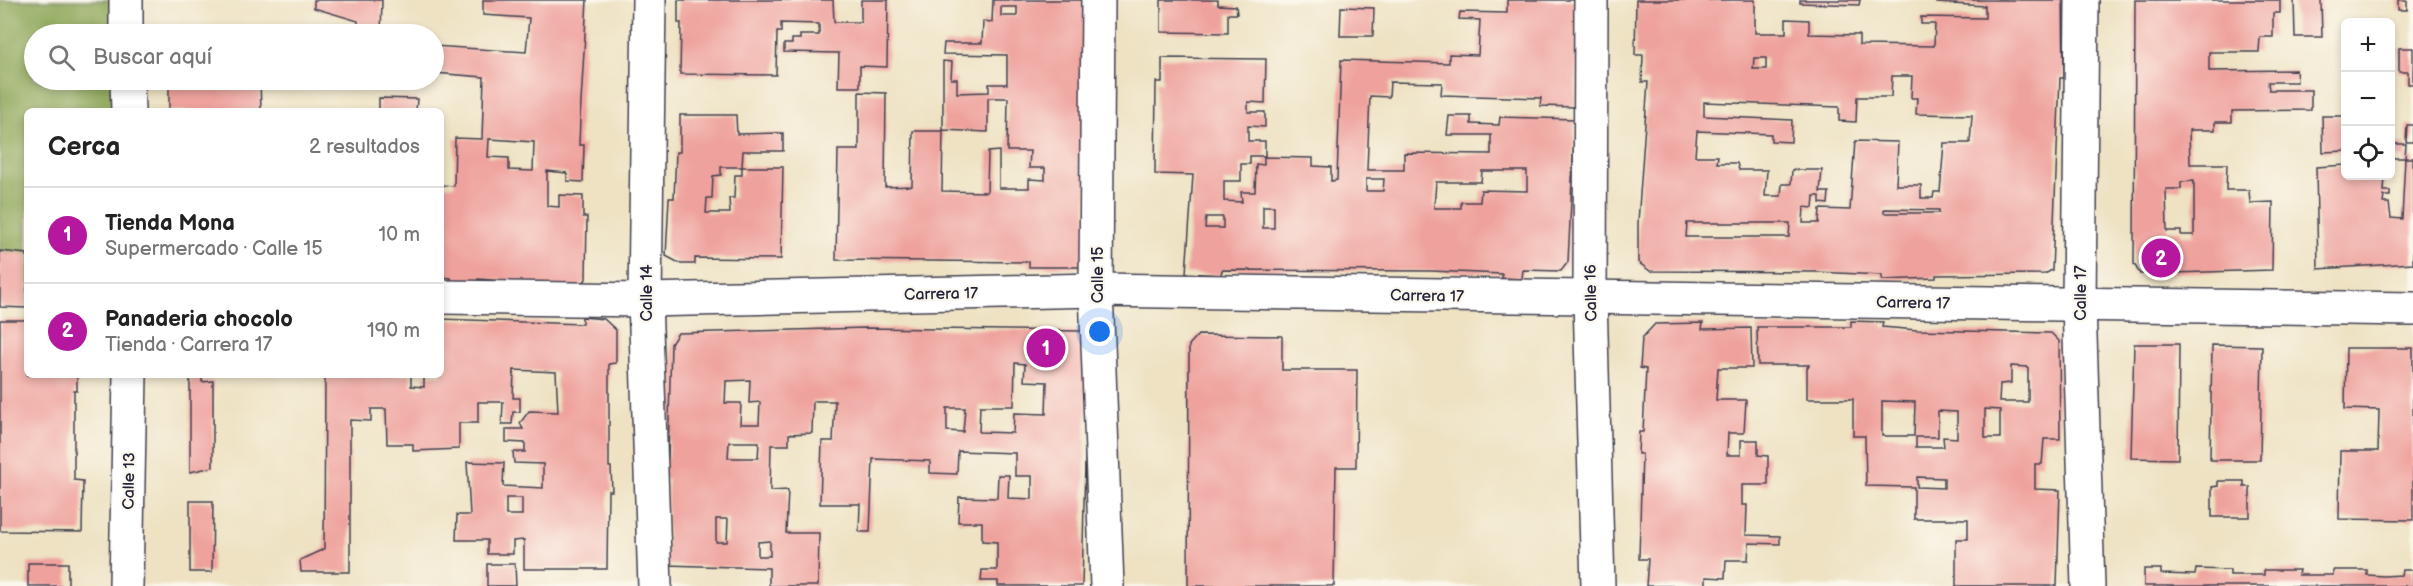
<!DOCTYPE html>
<html lang="es">
<head>
<meta charset="utf-8">
<style>
  :root { --surface:#fff; --page:#f6f6f6; --text:#222; --muted:#767676; --line:#e0e0e0; --accent:#b5179e }
  body { margin:0; font-family:"Balsamiq Sans",sans-serif; background:var(--page); color:var(--text) }
  .controls { position:absolute; right:18px; top:18px; display:grid; overflow:hidden; border-radius:9px; box-shadow:0 3px 9px #0003 }
  .controls button { width:54px; height:54px; display:grid; place-items:center; padding:0; border:0; border-bottom:2px solid var(--line); background:var(--surface); color:var(--text); font:30px sans-serif }
  .you { position:absolute; left:1100px; top:332px; width:21px; height:21px; margin:-15px; border:4px solid #fff; border-radius:50%; background:#1a73e8; box-shadow:0 0 0 9px #1a73e833 }
  .badge { display:grid; place-items:center; width:39px; height:39px; border-radius:50%; background:var(--accent); color:#fff; font-size:20px; font-weight:700 }
  .pin { position:absolute; translate:-50% -50%; border:3px solid #fff; box-shadow:0 2px 6px #0006 }
  .list { margin:0; padding:0; list-style:none }
  h2 { display:flex; justify-content:space-between; align-items:center; height:78px; margin:0; padding:0 24px; font-size:26px }
  h2 small { font-size:20px; font-weight:400; color:var(--muted) }
  .list li { display:grid; grid-template-columns:39px 1fr auto; gap:18px; align-items:center; box-sizing:border-box; height:96px; padding:0 24px; border-top:2px solid var(--line) }
  .list b { display:block; font-size:22px; white-space:nowrap }
  .list p { margin:0; font-size:20px; white-space:nowrap; color:var(--muted) }
  .list em { font-size:20px; font-style:normal; color:var(--muted) }
  .icon { flex:none; width:33px; height:33px; fill:none; stroke:currentColor; stroke-width:2; stroke-linecap:round; stroke-linejoin:round }
  .map { position:relative; flex:none; width:2413px; height:586px; overflow:hidden }
  .search { position:absolute; background:var(--surface); box-shadow:0 3px 9px #0003; left:24px; top:24px; width:420px; height:66px; display:flex; align-items:center; gap:15px; box-sizing:border-box; padding:0 21px; border-radius:33px; color:var(--muted); font-size:22px }
  .panel { position:absolute; background:var(--surface); box-shadow:0 3px 9px #0003; left:24px; top:108px; width:420px; height:270px; border-radius:9px }
  .map>svg:first-child { display:block }
  .forest { fill:#8ca657; stroke:#576449; stroke-width:1.5 }
  .building { fill:#efa29d; fill-rule:evenodd }
  .lines { fill:none; stroke-linecap:round; stroke-linejoin:round }
  .pedestrian-casing { stroke:#413f4f; stroke-width:36 }
  .minor-casing { stroke:#413f4f; stroke-width:36 }
  .pedestrian { stroke:#fff; stroke-width:33 }
  .minor { stroke:#fff; stroke-width:33 }
  .labels { text-anchor:middle; stroke-width:4.5; stroke-linejoin:round; paint-order:stroke }
  .street-label { font-size:16px; fill:#22223b; stroke:#fbf7ec }
</style>
</head>
<body>
<div class="map">
<svg width="2413" height="586" viewBox="0 0 2413 586">
  <rect width="100%" height="100%" fill="#fbf7ec"/>
  <filter id="ink" filterUnits="userSpaceOnUse"><feTurbulence type="fractalNoise" baseFrequency=".0167" numOctaves="2"/><feDisplacementMap in="SourceGraphic" scale="12" xChannelSelector="R" yChannelSelector="G"/><feConvolveMatrix kernelMatrix="1 2 1 2 8 2 1 2 1" color-interpolation-filters="sRGB"/></filter>
  <filter id="wash" filterUnits="userSpaceOnUse"><feTurbulence type="fractalNoise" baseFrequency=".008" numOctaves="4" result="noise"/><feDisplacementMap in="SourceGraphic" scale="24" xChannelSelector="R" yChannelSelector="G"/><feGaussianBlur stdDeviation="1.35" result="paint"/><feColorMatrix in="noise" values="0 0 0 0 0 0 0 0 0 0 0 0 0 0 0 0 0 1.4 0 .05"/><feComposite in="paint" operator="in"/></filter>
  <g filter="url(#wash)">
    <rect width="100%" height="100%" fill="#eee2c3"/>
    <polygon class="forest" points="0,0 140,0 136,34 34,34 34,80 131,80 128,111 27,111 27,301 0,301"/>
    <g id="blocks">
      <g class="building">
        <polygon points="314,0 382,0 381,34 358,34 358,21 314,8"/>
        <path d="M 483,0 L 587,0 L 580,119 L 579,145 L 584,145 L 583,182 L 567,181 L 567,173 L 547,171 L 547,206 L 559,207 L 559,195 L 583,196 L 583,217 L 587,217 L 586,279 L 579,289 L 506,287 L 505,281 L 478,279 L 478,285 L 451,284 L 451,278 L 441,277 L 441,185 L 454,186 L 455,138 L 482,139 L 484,77 L 434,73 L 434,46 L 526,52 L 529,18 L 483,15 ZM 489,139 L 534,142 L 533,171 L 509,170 L 509,158 L 488,157 Z"/>
        <polygon points="678,0 833,0 834,22 861,22 861,0 888,0 887,67 860,66 860,87 838,87 839,53 784,52 784,44 792,44 792,39 800,39 800,35 819,35 819,24 781,23 781,32 777,32 776,75 680,74 681,23 678,23"/>
        <path d="M 993,0 L 1093,0 L 1084,267 L 1029,267 L 1029,262 L 836,260 L 838,150 L 859,150 L 859,92 L 886,93 L 885,187 L 912,186 L 913,131 L 943,131 L 942,191 L 987,192 L 988,152 L 999,151 L 999,188 L 1029,188 L 1029,179 L 1045,180 L 1045,168 L 1029,168 L 1030,151 L 1007,151 L 1008,98 L 988,98 L 988,132 L 943,130 L 943,61 L 952,62 L 951,79 L 957,79 L 957,93 L 989,92 L 989,84 L 1007,84 L 1007,55 L 943,54 L 944,43 L 982,43 L 983,21 L 992,22 ZM 1001,7 L 1017,7 L 1017,16 L 1001,16 Z"/>
        <polygon points="1161,0 1218,0 1218,5 1236,6 1237,14 1228,14 1228,33 1161,32"/>
        <path d="M 1507,0 L 1579,0 L 1575,107 L 1540,106 L 1541,98 L 1441,95 L 1442,83 L 1390,82 L 1389,97 L 1370,96 L 1367,170 L 1404,170 L 1404,153 L 1491,154 L 1491,135 L 1447,135 L 1449,116 L 1471,116 L 1471,124 L 1499,125 L 1500,117 L 1575,119 L 1568,262 L 1561,271 L 1523,270 L 1522,279 L 1502,278 L 1502,274 L 1431,271 L 1222,270 L 1221,275 L 1186,273 L 1193,175 L 1155,174 L 1156,82 L 1162,82 L 1162,58 L 1266,59 L 1265,103 L 1248,102 L 1248,112 L 1265,112 L 1265,127 L 1248,126 L 1248,141 L 1265,141 L 1265,156 L 1250,156 L 1250,164 L 1241,164 L 1241,181 L 1224,181 L 1224,201 L 1242,202 L 1241,192 L 1255,192 L 1256,164 L 1264,165 L 1264,157 L 1313,158 L 1313,166 L 1331,167 L 1331,181 L 1337,180 L 1341,60 L 1449,63 L 1449,54 L 1478,55 L 1480,20 L 1459,19 L 1460,12 L 1507,13 ZM 1482,171 L 1527,171 L 1527,191 L 1481,190 L 1480,202 L 1461,202 L 1461,208 L 1434,208 L 1436,182 L 1481,182 ZM 1366,179 L 1384,179 L 1383,191 L 1366,191 ZM 1263,206 L 1274,206 L 1274,228 L 1263,228 ZM 1206,217 L 1223,217 L 1223,228 L 1205,228 Z"/>
        <path d="M 1636,0 L 1755,0 L 1755,33 L 1786,33 L 1786,19 L 1809,20 L 1809,34 L 1859,35 L 1859,45 L 1934,46 L 1935,24 L 1921,24 L 1921,17 L 1985,18 L 1985,6 L 1937,3 L 1937,0 L 2063,0 L 2064,78 L 2060,78 L 2052,270 L 2045,274 L 1936,275 L 1936,278 L 1882,280 L 1882,275 L 1816,272 L 1650,271 L 1638,262 L 1638,222 L 1648,82 L 1642,82 L 1643,55 L 1635,55 ZM 1754,58 L 1766,58 L 1766,69 L 1753,69 ZM 1892,76 L 1912,76 L 1911,98 L 1917,98 L 1916,114 L 1972,115 L 1970,143 L 1944,143 L 1940,192 L 1934,192 L 1933,198 L 1921,198 L 1921,185 L 1896,185 L 1898,142 L 1855,141 L 1850,210 L 1820,209 L 1819,223 L 1803,223 L 1804,207 L 1813,208 L 1814,196 L 1820,196 L 1820,203 L 1828,204 L 1829,192 L 1820,192 L 1822,170 L 1792,170 L 1791,184 L 1782,184 L 1781,196 L 1765,196 L 1767,170 L 1739,170 L 1737,163 L 1717,163 L 1718,156 L 1695,156 L 1697,131 L 1771,134 L 1771,141 L 1791,142 L 1792,120 L 1704,116 L 1704,102 L 1839,107 L 1839,121 L 1856,122 L 1857,97 L 1891,97 ZM 1884,209 L 1939,210 L 1939,213 L 1884,213 ZM 1687,223 L 1790,223 L 1789,237 L 1686,237 Z"/>
        <polygon points="1800,0 1860,0 1859,5 1800,3"/>
        <path d="M 2135,0 L 2280,0 L 2280,13 L 2273,13 L 2273,37 L 2260,37 L 2259,52 L 2209,52 L 2209,71 L 2296,70 L 2297,82 L 2268,82 L 2269,90 L 2311,90 L 2311,110 L 2232,111 L 2232,122 L 2215,122 L 2215,130 L 2189,130 L 2190,164 L 2227,164 L 2226,190 L 2249,190 L 2250,203 L 2273,202 L 2272,270 L 2140,274 L 2134,264 ZM 2194,181 L 2194,235 L 2181,235 L 2181,231 L 2167,231 L 2166,189 L 2181,189 L 2181,182 Z"/>
        <polygon points="2294,0 2321,0 2322,37 2295,37"/>
        <rect x="2398" y="0" width="9" height="10"/>
        <polygon points="1341,7 1374,8 1373,36 1340,36"/>
        <polygon points="2399,48 2413,48 2413,84 2408,84 2408,72 2399,72"/>
        <polygon points="169,80 260,80 261,111 169,111"/>
        <polygon points="379,98 417,99 416,111 379,111"/>
        <polygon points="680,115 736,115 737,134 783,133 783,151 743,151 742,167 721,167 721,175 713,176 712,198 707,198 706,213 730,213 729,198 734,198 735,175 742,175 742,167 783,167 781,259 695,258 695,264 681,264 666,256 669,198 674,198 676,152 680,152"/>
        <polygon points="2322,116 2344,116 2346,151 2323,152"/>
        <polygon points="2407,125 2413,125 2413,142 2406,142"/>
        <polygon points="2391,144 2406,144 2405,158 2391,158"/>
        <polygon points="2405,158 2413,158 2413,263 2318,269 2316,167 2346,165 2346,176 2385,176 2384,191 2390,191 2390,196 2384,196 2383,203 2389,203 2391,218 2402,219"/>
        <polygon points="0,251 27,254 27,308 0,307"/>
        <path d="M 582,317 L 604,319 L 616,330 L 616,363 L 609,364 L 609,467 L 611,467 L 612,491 L 608,491 L 607,569 L 524,569 L 524,540 L 513,541 L 513,554 L 487,554 L 487,540 L 456,540 L 457,515 L 470,515 L 467,462 L 504,463 L 503,486 L 543,488 L 543,464 L 514,463 L 513,452 L 525,452 L 525,443 L 506,442 L 506,429 L 523,429 L 520,423 L 529,411 L 558,412 L 556,372 L 514,370 L 513,398 L 520,398 L 520,412 L 513,412 L 512,424 L 502,424 L 503,402 L 478,402 L 478,423 L 459,423 L 459,449 L 413,451 L 413,444 L 387,444 L 386,409 L 371,409 L 371,421 L 350,420 L 350,572 L 301,572 L 300,560 L 324,549 L 325,375 L 411,375 L 411,386 L 424,387 L 424,375 L 441,375 L 441,319 L 582,324 ZM 506,498 L 522,498 L 522,515 L 506,515 Z"/>
        <polygon points="0,320 27,320 27,375 77,375 77,391 74,391 74,480 83,481 82,532 0,531"/>
        <path d="M 1851,321 L 1883,322 L 1882,327 L 1917,330 L 2051,333 L 2059,341 L 2060,439 L 2044,439 L 2042,464 L 2035,464 L 2035,489 L 2060,490 L 2057,586 L 1956,586 L 1956,539 L 1968,539 L 1968,519 L 1914,519 L 1914,487 L 1866,486 L 1865,436 L 1853,436 L 1853,399 L 1807,399 L 1807,368 L 1809,365 L 1758,365 L 1757,327 L 1851,327 ZM 2011,366 L 2028,367 L 2028,402 L 1999,402 L 2000,384 L 2011,383 ZM 1882,401 L 1915,402 L 1914,436 L 1882,436 ZM 1985,409 L 2000,410 L 2000,438 L 1985,438 ZM 1938,411 L 1957,412 L 1957,438 L 1943,437 L 1944,447 L 1916,447 L 1916,437 L 1938,437 ZM 1917,477 L 1944,478 L 1944,488 L 1917,487 Z"/>
        <polygon points="1703,323 1702,329 1751,328 1752,368 1718,368 1716,400 1746,400 1744,433 1728,433 1727,455 1741,455 1741,440 1758,440 1758,455 1768,456 1768,485 1742,485 1742,505 1747,505 1746,535 1780,536 1780,544 1749,543 1748,560 1726,560 1725,578 1706,577 1706,586 1646,586 1648,559 1639,559 1642,454 1638,454 1639,432 1643,432 1646,369 1640,368 1642,338 1655,324"/>
        <path d="M 866,328 L 1080,331 L 1088,340 L 1082,586 L 998,586 L 998,581 L 981,581 L 982,570 L 997,570 L 997,542 L 982,541 L 982,522 L 958,522 L 959,497 L 997,498 L 998,475 L 1009,475 L 1008,498 L 1032,499 L 1032,476 L 1015,476 L 1015,453 L 958,451 L 957,474 L 930,473 L 930,461 L 873,459 L 870,532 L 859,532 L 860,504 L 820,504 L 822,441 L 833,441 L 835,401 L 813,401 L 812,433 L 789,434 L 789,445 L 771,445 L 770,491 L 788,490 L 786,533 L 819,533 L 818,586 L 769,586 L 769,568 L 666,565 L 668,479 L 662,479 L 663,458 L 668,458 L 671,344 L 678,333 ZM 1015,363 L 1025,364 L 1024,381 L 1047,382 L 1046,414 L 1014,413 L 1013,433 L 979,432 L 980,406 L 1014,406 ZM 750,380 L 749,403 L 760,402 L 759,424 L 740,424 L 741,403 L 725,403 L 726,381 ZM 947,408 L 965,408 L 963,432 L 947,431 ZM 729,442 L 759,442 L 758,458 L 728,458 ZM 716,519 L 728,519 L 727,542 L 716,542 ZM 770,541 L 770,556 L 758,556 L 758,542 Z"/>
        <polygon points="1198,335 1282,336 1282,370 1357,370 1356,467 1336,467 1334,586 1188,586 1189,345"/>
        <polygon points="2134,344 2179,344 2178,459 2131,458"/>
        <polygon points="2212,345 2262,346 2260,460 2210,460"/>
        <polygon points="2346,348 2413,348 2413,520 2339,519 2340,451 2378,451 2379,410 2345,409"/>
        <polygon points="190,375 202,375 202,382 213,381 213,467 190,472"/>
        <polygon points="2218,481 2244,481 2244,487 2250,487 2250,517 2212,517 2212,487 2218,486"/>
        <polygon points="190,501 213,501 212,572 190,572"/>
        <rect x="28" y="563" width="40" height="23"/>
        <polygon points="487,564 515,564 516,586 487,586"/>
        <polygon points="2144,569 2161,569 2161,574 2195,575 2196,569 2230,570 2230,575 2264,575 2264,570 2299,570 2298,575 2333,575 2333,570 2367,570 2367,575 2384,576 2401,575 2402,570 2413,570 2413,586 2144,586"/>
      </g>
    </g>
  </g>
  <g filter="url(#ink)">
    <use href="#blocks" fill-opacity="0" stroke="#413f4f" stroke-width="1.5"/>
    <g class="lines">
      <defs>
        <g id="pedestrian">
          <polyline points="126,0 126,34"/>
          <polyline points="127,80 128,111"/>
        </g>
        <g id="minor">
          <polyline points="649,0 645,300 655,586"/>
          <polyline points="1098,0 1096,290 1107,586"/>
          <polyline points="1591,0 1590,298 1598,586"/>
          <polyline points="2082,0 2079,304 2088,586"/>
          <polyline points="441,297 645,300 1096,290 2413,309"/>
          <polyline points="126,586 130,375"/>
        </g>
      </defs>
      <use href="#pedestrian" class="pedestrian-casing"/>
      <use href="#minor" class="minor-casing"/>
      <use href="#pedestrian" class="pedestrian"/>
      <use href="#minor" class="minor"/>
    </g>
  </g>
  <g class="labels">
    <g class="street-label">
      <text transform="translate(1097 275) rotate(-90)" y="6">Calle 15</text>
      <text transform="translate(646 293) rotate(-90)" y="6">Calle 14</text>
      <text transform="translate(941 293) rotate(-1)" y="6">Carrera 17</text>
      <text transform="translate(1590 293) rotate(-91)" y="6">Calle 16</text>
      <text transform="translate(2080 293) rotate(-90)" y="6">Calle 17</text>
      <text transform="translate(1427 295) rotate(1)" y="6">Carrera 17</text>
      <text transform="translate(1913 302) rotate(1)" y="6">Carrera 17</text>
      <text transform="translate(128 481) rotate(-89)" y="6">Calle 13</text>
    </g>
  </g>
</svg>
<div class="controls">
<button>+</button>
<button>−</button>
<button><svg class="icon" aria-label="locate" viewBox="0 0 24 24"><circle cx="12" cy="12" r="6"/><path d="M12 2v4M12 18v4M2 12h4M18 12h4"/></svg></button>
</div>
<div class="you"></div>
<div class="pin badge" style="left:1046px;top:348px">1</div>
<div class="pin badge" style="left:2161px;top:258px">2</div>
<div class="search"><svg class="icon" aria-label="search" viewBox="0 0 24 24"><circle cx="10" cy="10" r="6"/><path d="M15 15l6 6"/></svg>Buscar aquí</div>
<section class="panel">
<h2>Cerca<small>2 resultados</small></h2>
<ul class="list">
<li><span class="badge">1</span><div><b>Tienda Mona</b><p>Supermercado · Calle 15</p></div><em>10 m</em></li>
<li><span class="badge">2</span><div><b>Panaderia chocolo</b><p>Tienda · Carrera 17</p></div><em>190 m</em></li>
</ul>
</section>
</div>
</body>
</html>
